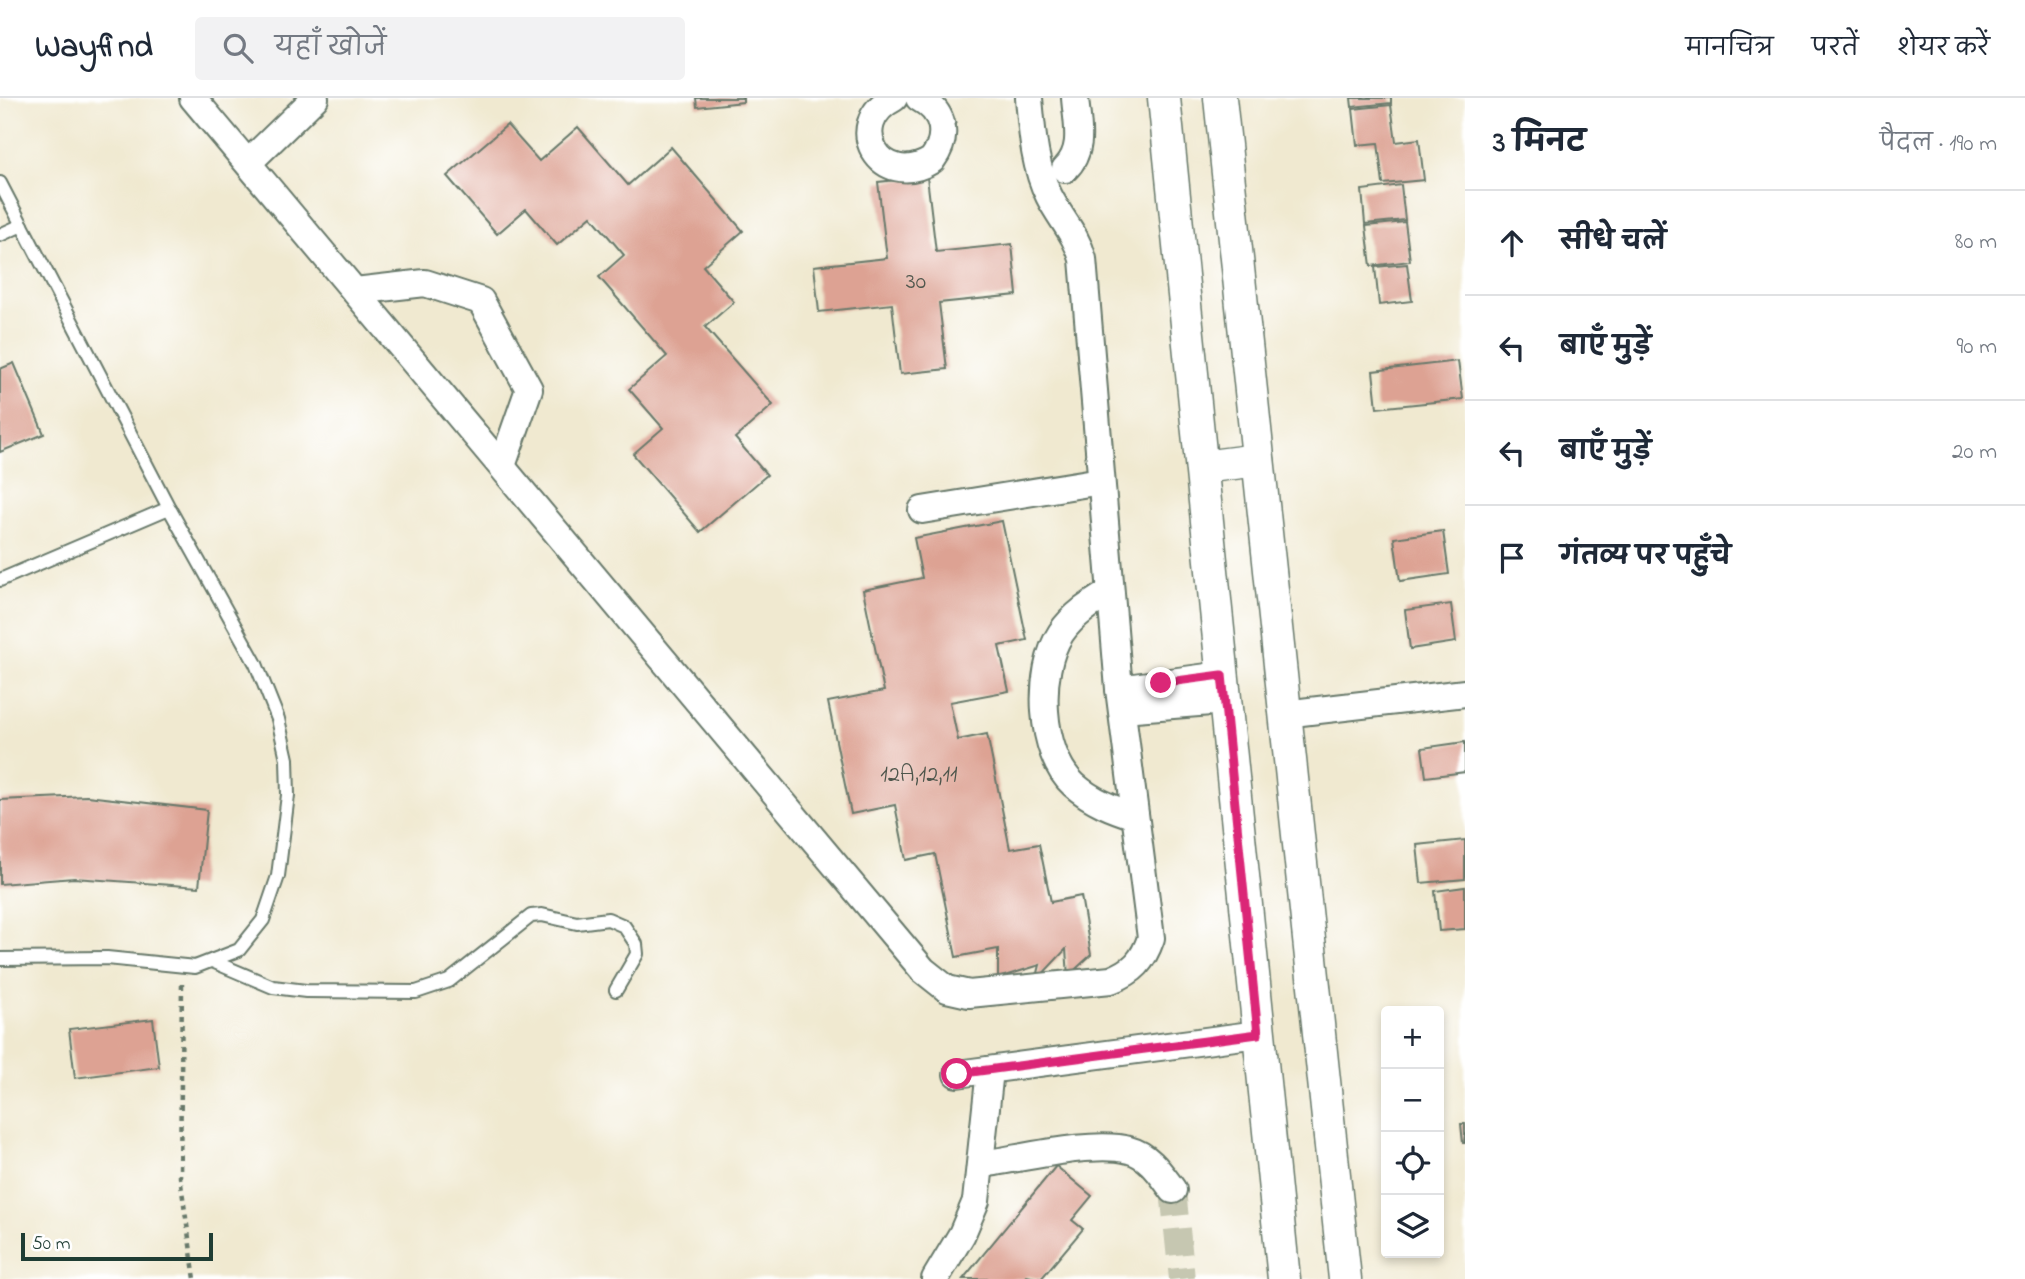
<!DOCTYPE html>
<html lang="hi">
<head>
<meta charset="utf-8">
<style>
  :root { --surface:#fff; --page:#f2f2f3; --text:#1f2937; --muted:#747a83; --line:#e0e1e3 }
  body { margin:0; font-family:"Indie Flower","Playpen Sans Deva",sans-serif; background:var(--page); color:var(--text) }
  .controls { position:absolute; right:21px; bottom:21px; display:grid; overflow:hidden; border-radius:7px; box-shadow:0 4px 10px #0003 }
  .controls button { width:63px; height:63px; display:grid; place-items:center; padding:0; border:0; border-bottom:2px solid var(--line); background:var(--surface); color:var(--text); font:35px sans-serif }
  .scale { position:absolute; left:21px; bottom:18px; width:192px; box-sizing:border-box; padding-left:7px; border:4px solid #1f3d34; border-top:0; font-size:19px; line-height:24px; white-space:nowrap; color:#1f3d34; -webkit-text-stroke:5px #fff; paint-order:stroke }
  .stop { position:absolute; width:21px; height:21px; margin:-16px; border:5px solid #db2777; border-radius:50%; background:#fff }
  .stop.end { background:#db2777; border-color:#fff; box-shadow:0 2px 7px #0008 }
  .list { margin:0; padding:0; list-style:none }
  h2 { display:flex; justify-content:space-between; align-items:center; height:91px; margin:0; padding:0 28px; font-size:30px }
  h2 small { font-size:23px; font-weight:400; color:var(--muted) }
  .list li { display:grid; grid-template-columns:46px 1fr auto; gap:21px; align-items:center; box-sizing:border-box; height:105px; padding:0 28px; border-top:2px solid var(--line) }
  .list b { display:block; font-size:26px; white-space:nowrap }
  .list em { font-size:23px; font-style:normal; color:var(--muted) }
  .icon { flex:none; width:38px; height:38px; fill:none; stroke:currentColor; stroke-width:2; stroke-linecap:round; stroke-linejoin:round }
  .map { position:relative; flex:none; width:1465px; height:1181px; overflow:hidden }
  header { display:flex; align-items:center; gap:42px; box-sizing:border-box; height:98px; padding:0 35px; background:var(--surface); border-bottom:2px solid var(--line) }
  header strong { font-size:33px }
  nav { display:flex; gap:38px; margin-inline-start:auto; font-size:24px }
  .search { width:490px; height:63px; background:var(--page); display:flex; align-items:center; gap:18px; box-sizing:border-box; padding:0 24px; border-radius:7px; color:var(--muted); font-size:26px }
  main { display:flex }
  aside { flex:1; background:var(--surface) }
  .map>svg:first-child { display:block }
  .building { fill:#dda293 }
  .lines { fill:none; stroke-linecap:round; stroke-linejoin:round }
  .minor-tunnel { stroke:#c6c7b1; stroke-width:26; stroke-dasharray:26 13; stroke-linecap:butt }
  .service-casing { stroke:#68796b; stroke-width:16 }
  .minor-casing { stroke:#68796b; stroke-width:30 }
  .tertiary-casing { stroke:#68796b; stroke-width:35 }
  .path { stroke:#68796b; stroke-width:4.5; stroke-dasharray:5 5; stroke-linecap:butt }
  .service { stroke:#fff; stroke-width:12 }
  .minor { stroke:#fff; stroke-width:26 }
  .tertiary { stroke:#fff; stroke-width:32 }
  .route { stroke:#db2777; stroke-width:9 }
  .labels { text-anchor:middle; stroke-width:5; stroke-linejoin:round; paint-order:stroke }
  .number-label { font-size:24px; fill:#4e564c }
</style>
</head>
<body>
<header>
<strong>Wayfind</strong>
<div class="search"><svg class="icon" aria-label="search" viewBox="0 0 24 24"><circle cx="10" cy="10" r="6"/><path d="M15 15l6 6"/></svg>यहाँ खोजें</div>
<nav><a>मानचित्र</a><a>परतें</a><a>शेयर करें</a></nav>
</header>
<main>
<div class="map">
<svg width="1465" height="1181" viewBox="0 0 1465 1181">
  <rect width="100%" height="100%" fill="#fff"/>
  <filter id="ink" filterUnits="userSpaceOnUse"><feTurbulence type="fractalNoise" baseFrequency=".0143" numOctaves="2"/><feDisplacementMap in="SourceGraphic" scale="14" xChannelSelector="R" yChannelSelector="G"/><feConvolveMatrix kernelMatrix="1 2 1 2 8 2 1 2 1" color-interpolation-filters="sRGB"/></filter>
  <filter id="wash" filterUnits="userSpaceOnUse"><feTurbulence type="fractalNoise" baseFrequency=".00686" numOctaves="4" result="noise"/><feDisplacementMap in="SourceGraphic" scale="28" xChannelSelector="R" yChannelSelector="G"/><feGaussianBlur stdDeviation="1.57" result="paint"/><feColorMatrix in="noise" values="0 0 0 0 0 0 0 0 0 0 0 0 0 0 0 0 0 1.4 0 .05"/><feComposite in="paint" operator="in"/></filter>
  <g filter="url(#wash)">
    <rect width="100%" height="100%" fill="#f0e9d0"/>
    <g id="blocks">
      <g class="building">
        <polygon points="696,0 743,0 743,4 697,9"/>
        <polygon points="1351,0 1391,0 1391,5 1352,9"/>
        <polygon points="1391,7 1396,44 1419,41 1424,82 1383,86 1378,45 1357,47 1353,11"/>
        <polygon points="507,27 539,63 578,29 628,87 671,49 743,133 703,168 734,204 705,229 773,307 735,340 767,377 700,434 633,356 663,330 629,291 667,258 599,179 624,157 591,118 557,147 526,111 497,136 447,78"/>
        <polygon points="927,79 936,154 1012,146 1017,197 939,205 947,271 900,276 892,206 819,214 814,168 887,160 878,84"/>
        <polygon points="1401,87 1405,122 1365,126 1362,92"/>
        <polygon points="1405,124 1410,163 1371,168 1366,128"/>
        <polygon points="1407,166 1412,203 1379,207 1375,169"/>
        <polygon points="1458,263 1463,301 1377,310 1373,273"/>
        <polygon points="14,265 44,336 0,354 0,271"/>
        <polygon points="1002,423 1027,542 999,548 1009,593 950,604 958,642 987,636 1010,751 1039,746 1051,804 1081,798 1091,857 1068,878 1066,851 1036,883 1040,867 998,880 998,851 956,859 935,756 906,762 895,707 851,716 828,604 884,593 863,492 922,480 914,440"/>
        <polygon points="1443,433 1449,476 1400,483 1394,440"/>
        <polygon points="1451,506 1456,544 1410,551 1405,512"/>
        <polygon points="1465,644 1465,674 1426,679 1422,650"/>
        <polygon points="87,698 207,712 199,789 74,780 0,786 0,702"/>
        <polygon points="1465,742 1465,781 1421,785 1417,747"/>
        <polygon points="1465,789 1465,831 1439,833 1435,793"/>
        <polygon points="153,921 159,969 75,980 69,931"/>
        <polygon points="1461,1026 1465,1026 1465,1045 1463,1045"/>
        <polygon points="1056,1068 1092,1098 1072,1122 1083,1131 1041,1181 1027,1178 1025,1181 963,1181"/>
      </g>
    </g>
  </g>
  <g filter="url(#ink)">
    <use href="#blocks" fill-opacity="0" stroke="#68796b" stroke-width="2"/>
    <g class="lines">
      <polyline class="minor-tunnel" points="1173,1092 1182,1181"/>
      <defs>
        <g id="service">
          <polyline points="0,85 169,410 256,566 278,621 287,661 288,697 278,778 263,822 239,852 195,869 107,860 0,861"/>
          <polyline points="0,137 22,127"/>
          <polyline points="0,482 169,410"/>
          <polyline points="212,863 273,889 306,893 416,894 449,883 531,818 542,817 577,825 608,821 624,828 636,846 637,856 616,892"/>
        </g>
        <g id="minor">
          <path d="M 193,0 L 923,872 L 947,891 L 969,896 L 1111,882 C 1134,873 1143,863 1151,840 L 1119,591 L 1083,161 C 1076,136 1060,120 1049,98 C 1034,68 1032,33 1029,0"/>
          <path d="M 894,0 C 842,26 881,94 932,62 C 949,39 945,14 919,0"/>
          <polyline points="248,65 315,0"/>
          <path d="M 1065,71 C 1085,52 1077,26 1075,0"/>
          <polyline points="355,193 425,185 481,203 529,291 502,368"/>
          <polyline points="922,412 1101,383"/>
          <path d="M 1110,494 C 1092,505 1073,517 1061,535 C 1036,573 1039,655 1074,687 C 1092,703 1113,711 1135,718"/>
          <polyline points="1119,591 1222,577"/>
          <polyline points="1122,611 1224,603"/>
          <polyline points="1284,616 1465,595"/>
          <polyline points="957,976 1258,936"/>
          <path d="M 982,1066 C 1019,1061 1094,1042 1129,1052 C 1149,1057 1161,1076 1173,1092"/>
          <polyline points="935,1181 962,1136 976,1103 990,972"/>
        </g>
        <g id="tertiary">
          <polyline points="1164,0 1284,1181"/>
          <polyline points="1220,0 1345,1181"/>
          <polyline points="1202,369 1258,362"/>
        </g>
      </defs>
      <use href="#service" class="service-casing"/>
      <use href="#minor" class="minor-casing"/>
      <use href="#tertiary" class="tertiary-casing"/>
      <polyline class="path" points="182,886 180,1079 195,1181"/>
      <use href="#service" class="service"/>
      <use href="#minor" class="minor"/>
      <use href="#tertiary" class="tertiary"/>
    </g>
  </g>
  <g class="lines" filter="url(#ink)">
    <polyline class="route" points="957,976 1258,936 1222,577 1161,585"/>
  </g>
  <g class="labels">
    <g class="number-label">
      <text x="916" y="190">30</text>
      <text x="919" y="683">12A,12,11</text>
    </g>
  </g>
</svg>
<div class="controls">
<button>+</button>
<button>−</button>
<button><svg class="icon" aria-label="locate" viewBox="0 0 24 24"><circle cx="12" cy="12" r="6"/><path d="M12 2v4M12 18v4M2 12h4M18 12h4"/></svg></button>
<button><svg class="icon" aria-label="layers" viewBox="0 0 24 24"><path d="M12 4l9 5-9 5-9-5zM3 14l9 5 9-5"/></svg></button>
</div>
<div class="scale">50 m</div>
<div class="stop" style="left:957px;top:976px"></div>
<div class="stop end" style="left:1161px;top:585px"></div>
</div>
<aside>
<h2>3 मिनट<small>पैदल · 190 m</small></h2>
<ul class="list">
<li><svg class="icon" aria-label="ahead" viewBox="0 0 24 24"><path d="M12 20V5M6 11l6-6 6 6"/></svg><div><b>सीधे चलें</b></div><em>80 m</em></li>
<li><svg class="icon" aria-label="left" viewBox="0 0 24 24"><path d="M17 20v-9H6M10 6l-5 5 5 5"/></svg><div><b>बाएँ मुड़ें</b></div><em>90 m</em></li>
<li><svg class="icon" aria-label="left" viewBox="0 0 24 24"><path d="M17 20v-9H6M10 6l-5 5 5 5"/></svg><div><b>बाएँ मुड़ें</b></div><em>20 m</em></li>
<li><svg class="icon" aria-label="arrive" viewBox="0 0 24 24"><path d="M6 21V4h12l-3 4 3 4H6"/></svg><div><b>गंतव्य पर पहुँचे</b></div></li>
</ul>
</aside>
</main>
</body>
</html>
